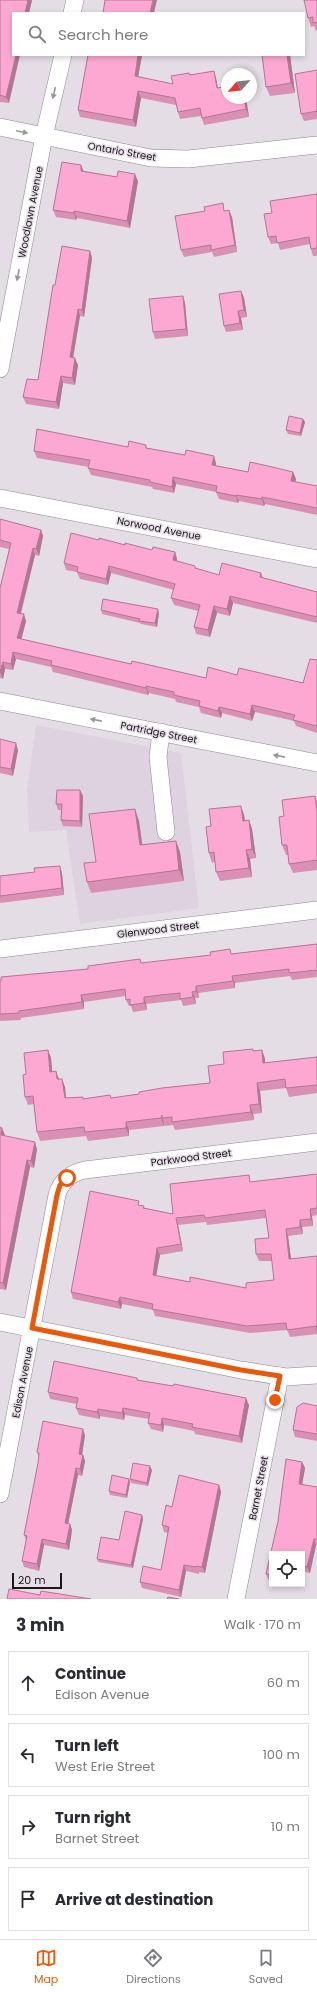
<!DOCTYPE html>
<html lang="en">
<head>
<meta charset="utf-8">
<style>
  :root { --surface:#fff; --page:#f7f7f7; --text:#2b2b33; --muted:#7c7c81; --line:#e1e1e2; --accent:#ea580c }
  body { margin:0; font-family:Poppins,sans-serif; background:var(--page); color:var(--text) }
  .controls { position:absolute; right:12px; bottom:12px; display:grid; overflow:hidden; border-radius:0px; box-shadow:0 2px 6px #0003 }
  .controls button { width:36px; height:36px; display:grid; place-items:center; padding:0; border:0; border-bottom:1px solid var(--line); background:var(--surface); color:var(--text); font:20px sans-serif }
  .compass { position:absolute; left:221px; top:68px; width:36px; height:36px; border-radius:50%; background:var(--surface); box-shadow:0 2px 6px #0003; rotate:243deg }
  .scale { position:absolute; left:12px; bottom:10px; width:50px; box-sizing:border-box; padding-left:4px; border:2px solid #1b181b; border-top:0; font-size:11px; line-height:14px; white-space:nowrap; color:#1b181b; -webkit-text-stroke:3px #e5dde6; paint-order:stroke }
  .stop { position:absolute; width:12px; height:12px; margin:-9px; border:3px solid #ea580c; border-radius:50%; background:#fff }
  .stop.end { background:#ea580c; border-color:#fff; box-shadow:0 1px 4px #0008 }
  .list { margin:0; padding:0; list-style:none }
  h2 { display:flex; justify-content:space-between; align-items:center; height:52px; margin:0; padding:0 16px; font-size:17px }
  h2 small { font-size:13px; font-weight:400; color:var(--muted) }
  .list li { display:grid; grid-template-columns:26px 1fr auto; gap:12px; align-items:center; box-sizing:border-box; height:64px; margin:0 8px 8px; padding:0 8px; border:1px solid var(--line); border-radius:0px }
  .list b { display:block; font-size:15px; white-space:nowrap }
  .list p { margin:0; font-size:13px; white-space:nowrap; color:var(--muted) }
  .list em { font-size:13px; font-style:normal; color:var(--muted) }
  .icon { flex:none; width:22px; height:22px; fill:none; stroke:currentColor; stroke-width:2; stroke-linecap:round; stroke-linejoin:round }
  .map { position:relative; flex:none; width:317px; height:1599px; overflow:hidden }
  .search { position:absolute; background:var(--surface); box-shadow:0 2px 6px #0003; left:12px; right:12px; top:12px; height:44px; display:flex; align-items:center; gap:10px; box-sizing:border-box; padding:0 14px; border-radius:0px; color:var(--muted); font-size:15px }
  .sheet { height:340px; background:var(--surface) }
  nav { display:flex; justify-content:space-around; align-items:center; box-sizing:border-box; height:56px; border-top:1px solid var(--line); background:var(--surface); font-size:11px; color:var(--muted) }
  nav a { display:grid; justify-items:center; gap:2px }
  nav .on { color:var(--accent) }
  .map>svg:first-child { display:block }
  .built { fill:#ded1e0 }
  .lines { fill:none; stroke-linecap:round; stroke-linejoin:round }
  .minor-casing { stroke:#8e8790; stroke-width:18 }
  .minor { stroke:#fff; stroke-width:17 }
  .wall { fill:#da90b5; fill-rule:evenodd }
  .shaded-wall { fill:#b17693 }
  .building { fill:#fda8d2; stroke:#b17693; fill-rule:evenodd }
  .oneway { fill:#989798 }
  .route { stroke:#ea580c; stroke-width:5 }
  .labels { text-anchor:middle; stroke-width:3; stroke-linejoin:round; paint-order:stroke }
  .street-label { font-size:10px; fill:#1b181b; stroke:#e5dde6 }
</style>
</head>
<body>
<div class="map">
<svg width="317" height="1599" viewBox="0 0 317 1599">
  <rect width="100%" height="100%" fill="#e5dde6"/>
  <polygon class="built" points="36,725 181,753 199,908 80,924 66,830 29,832 27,790"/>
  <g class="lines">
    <defs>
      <g id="minor">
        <polyline points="72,13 75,0"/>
        <polyline points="0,127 151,158 188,159 317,145"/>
        <polyline points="0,369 44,136 63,55"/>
        <polyline points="0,498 317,559"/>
        <polyline points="0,701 317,763"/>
        <polyline points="161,732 158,757 166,832"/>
        <polyline points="0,949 317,910"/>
        <polyline points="0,1322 241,1370 286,1377 317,1375"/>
        <path d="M 0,1494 L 57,1195 C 61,1181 70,1173 85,1170 L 317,1142"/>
        <polyline points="236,1599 280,1376"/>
      </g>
    </defs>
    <use href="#minor" class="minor-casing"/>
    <use href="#minor" class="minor"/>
  </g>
  <g class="wall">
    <polygon points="0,0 32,0 29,13 13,13 9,103 0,102"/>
    <polygon points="317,0 317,31 316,31 314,26 311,27 308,18"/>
    <polygon points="88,55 142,55 138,77 173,84 189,73 190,75 216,78 218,88 246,98 249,117 204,125 201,116 180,119 176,105 141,98 136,127 80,117 78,110"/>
    <polygon points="262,55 290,55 295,93 270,96 266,87"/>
    <polygon points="317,71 317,119 304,121 301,114"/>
    <polygon points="84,171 138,181 130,228 77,218 76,220 56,217 53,210"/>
    <polygon points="317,194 317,256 313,256 311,249 310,244 280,250 278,243 271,244 268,237 272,213"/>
    <polygon points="225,211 232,217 237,252 214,257 212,252 184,257 181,250"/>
    <polygon points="90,251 92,258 84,317 80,316 73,358 78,365 75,385 63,383 59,409 26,404 23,397 38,380 55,285"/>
    <polygon points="241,291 244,298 247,317 241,318 243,330 226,332 224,326"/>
    <polygon points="183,296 185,303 188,336 155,339 153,332"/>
    <polygon points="303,419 305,422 301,436 288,434 286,430"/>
    <polygon points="128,447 148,448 216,463 216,466 248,472 293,472 296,479 295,482 317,486 317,515 265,504 264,506 239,501 238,503 219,499 216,492 176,484 174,493 153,489 152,487 91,475 88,468 89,467 37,458 34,451"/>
    <polygon points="0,519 41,530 43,536 39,556 35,555 21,614 26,621 21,639 131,664 206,678 237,675 303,683 317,660 317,733 296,726 294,721 255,712 252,721 222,713 221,718 201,713 199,707 176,702 175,699 149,693 148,695 53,672 51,667 16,659 13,670 5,669 3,679 0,678 0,588 9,549 0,547"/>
    <polygon points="99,540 152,550 175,552 177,559 177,561 196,569 219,575 263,578 317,592 317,623 233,603 230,616 217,613 210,637 196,634 194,627 198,611 174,605 171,598 174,590 111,573 108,585 80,579 77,572 66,570 64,563"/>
    <polygon points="101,610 159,613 157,627 141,624 140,623 102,614"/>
    <polygon points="0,739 18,750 13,776 0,773"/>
    <polygon points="83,796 82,827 63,826 61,820 61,810 58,810 56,804"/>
    <polygon points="315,796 317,801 317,870 293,873 289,864 288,855 286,855 282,845"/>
    <polygon points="241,806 244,815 245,820 249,820 252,829 256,858 250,859 252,877 220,881 216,872 215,862 212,863 209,853 211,826"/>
    <polygon points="139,821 142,845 176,841 180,852 184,881 91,893 87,882 96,862"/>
    <polygon points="62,873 64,895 0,903 0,876"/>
    <polygon points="317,944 317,977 292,980 290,976 235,983 235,988 198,993 199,998 195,998 196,1004 183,1006 181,1000 173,1001 146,1004 147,1010 133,1012 131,1006 129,1006 126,1000 126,996 84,1002 84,1009 21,1018 21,1020 0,1021 0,981 88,969 232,954"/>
    <polygon points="48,1050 51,1058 52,1071 65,1087 66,1098 83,1097 83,1099 110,1095 111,1098 139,1094 210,1083 224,1064 254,1051 262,1050 265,1059 265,1063 317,1057 317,1093 289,1097 286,1088 260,1091 262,1113 253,1114 254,1120 175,1130 173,1125 165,1126 164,1125 164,1126 129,1130 129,1136 88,1141 86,1136 40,1141 37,1132 34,1104 28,1105 25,1097 26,1074"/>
    <polygon points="0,1127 5,1136 37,1149 34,1168 30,1167 6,1290 0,1289"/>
    <path d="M 317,1174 L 317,1215 L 312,1216 L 313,1226 L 302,1227 L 303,1234 L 288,1236 L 291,1259 L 317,1256 L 317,1334 L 290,1337 L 287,1330 L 250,1333 L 155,1316 L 153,1310 L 122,1304 L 121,1309 L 73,1299 L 71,1292 L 140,1205 L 145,1208 L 173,1214 L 252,1182 ZM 266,1218 L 269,1238 L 256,1254 L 259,1261 L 272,1261 L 274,1280 L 246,1288 L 190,1282 L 156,1276 L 160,1255 L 183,1251 L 178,1225 L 206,1222 L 207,1225 Z"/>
    <polygon points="137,1378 138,1380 249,1405 242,1443 195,1434 194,1431 164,1425 163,1432 151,1429 148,1423 149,1419 125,1415 124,1420 100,1416 100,1419 79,1415 76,1408 77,1404 50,1399 48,1392"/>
    <polygon points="317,1406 317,1441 295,1437 293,1430"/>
    <polygon points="85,1435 82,1455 83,1455 85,1461 82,1476 78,1475 68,1524 70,1524 72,1530 69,1550 44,1545 39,1571 24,1567 22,1561 26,1540 24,1535 38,1463 39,1458 37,1452"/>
    <polygon points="286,1459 302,1462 305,1468 302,1485 317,1487 317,1545 316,1545 310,1573 302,1571 302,1554 272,1554 272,1581 269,1581 266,1574 278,1521"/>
    <polygon points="152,1470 148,1486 131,1483 130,1479"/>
    <polygon points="129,1479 130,1482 127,1498 110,1495 109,1491"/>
    <polygon points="219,1485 221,1492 205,1573 199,1572 199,1574 186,1571 181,1597 142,1588 140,1582 161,1570 168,1533 164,1532 162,1525 172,1507"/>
    <polygon points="142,1515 143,1519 133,1568 98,1562 97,1559 119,1540"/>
  </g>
  <g class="shaded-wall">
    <polygon points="28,0 32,0 29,13 25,13"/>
    <polygon points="153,0 157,0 154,13 150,13"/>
    <polygon points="16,55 20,55 9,103 6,97"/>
    <polygon points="138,55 142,55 137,84 135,76"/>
    <polygon points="287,55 290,55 295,93 291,83"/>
    <polygon points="214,71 216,78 219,95 217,88"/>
    <polygon points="138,91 141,98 136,127 133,120"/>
    <polygon points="244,98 246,98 249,117 246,109"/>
    <polygon points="81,165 84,172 81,171"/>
    <polygon points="135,174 138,181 130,228 127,221"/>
    <polygon points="229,210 232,217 237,252 235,245"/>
    <polygon points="74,211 77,218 76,220 74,213"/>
    <polygon points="90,251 92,258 84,317 82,310"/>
    <polygon points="241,291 244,298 247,317 244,310"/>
    <polygon points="183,296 185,303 188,336 186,329"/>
    <polygon points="78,309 80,316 72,364 70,357"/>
    <polygon points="238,311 241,318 243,330 240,323"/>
    <polygon points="75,358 78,365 75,385 72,378"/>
    <polygon points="61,376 63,383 59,409 56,402"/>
    <polygon points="303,419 305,422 301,436 300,433"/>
    <polygon points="214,456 216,463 215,472 212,465"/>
    <polygon points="293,472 296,479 294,488 291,481"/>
    <polygon points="173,477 176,484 174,493 172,487"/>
    <polygon points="236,495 239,501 238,503 236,496"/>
    <polygon points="262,497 265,504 264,506 262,499"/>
    <polygon points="41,530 43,536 39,556 36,549"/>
    <polygon points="33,548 35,555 19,619 17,613"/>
    <polygon points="175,552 177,559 175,567 173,560"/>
    <polygon points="109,566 111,573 108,585 106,579"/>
    <polygon points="261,573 263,579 260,577"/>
    <polygon points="230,596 233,603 230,616 227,609"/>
    <polygon points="214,606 217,613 210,637 208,630"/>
    <polygon points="158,609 159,613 157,627 155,623"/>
    <polygon points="24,614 26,621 20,645 17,638"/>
    <polygon points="13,652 16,659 13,670 11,664"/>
    <polygon points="3,662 5,669 3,679 0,672"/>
    <polygon points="146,686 149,693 148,695 146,688"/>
    <polygon points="252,705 255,712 252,721 250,714"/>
    <polygon points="219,707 222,713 221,718 218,711"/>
    <polygon points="16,743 18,750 13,776 11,769"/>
    <polygon points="80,790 83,796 82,827 80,821"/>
    <polygon points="241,806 244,815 246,830 243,821"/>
    <polygon points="135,809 139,821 144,857 140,845"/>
    <polygon points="249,820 252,829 256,858 252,849"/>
    <polygon points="176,841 180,852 184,881 179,870"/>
    <polygon points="246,850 250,859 252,877 249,868"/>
    <polygon points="60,866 62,873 64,895 62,888"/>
    <polygon points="232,976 235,983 235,988 233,981"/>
    <polygon points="196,986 198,993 199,998 196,991"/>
    <polygon points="192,992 195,998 196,1004 193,997"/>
    <polygon points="81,995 84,1002 84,1009 82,1002"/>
    <polygon points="144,997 146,1004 147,1010 144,1003"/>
    <polygon points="48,1050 51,1058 53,1080 50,1072"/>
    <polygon points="262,1050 265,1059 266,1072 263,1063"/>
    <polygon points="56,1071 59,1079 57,1079"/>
    <polygon points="62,1079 65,1087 67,1107 65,1098"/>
    <polygon points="257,1083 260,1091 262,1113 259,1104"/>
    <polygon points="250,1105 253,1114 254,1120 251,1112"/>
    <polygon points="162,1115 164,1125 164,1126 161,1118"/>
    <polygon points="126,1122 129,1130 129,1136 126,1128"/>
    <polygon points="2,1128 5,1135 3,1142 1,1135"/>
    <polygon points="35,1142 37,1149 34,1168 31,1161"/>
    <polygon points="27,1160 30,1167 6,1290 3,1283"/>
    <polygon points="310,1209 312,1216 313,1226 311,1219"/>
    <polygon points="176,1218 178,1225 183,1251 181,1244"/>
    <polygon points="300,1220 302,1227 303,1234 300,1227"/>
    <polygon points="286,1229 288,1236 292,1266 289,1259"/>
    <polygon points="157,1248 160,1255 155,1282 153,1275"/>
    <polygon points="120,1297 122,1304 121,1309 118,1302"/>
    <polygon points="246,1398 249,1405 242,1443 239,1436"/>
    <polygon points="123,1408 125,1415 124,1420 122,1413"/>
    <polygon points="98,1409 100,1416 100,1419 97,1412"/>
    <polygon points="162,1418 164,1425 163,1432 161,1425"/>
    <polygon points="83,1429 85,1435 81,1461 79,1454"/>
    <polygon points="83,1455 85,1461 82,1476 80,1469"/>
    <polygon points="302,1462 305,1468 301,1491 299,1484"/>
    <polygon points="150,1466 152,1470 148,1486 147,1483"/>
    <polygon points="76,1468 78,1475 67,1529 65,1523"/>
    <polygon points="129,1479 130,1482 127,1498 126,1495"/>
    <polygon points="219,1485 221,1492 205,1573 202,1567"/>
    <polygon points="142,1515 143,1519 133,1568 131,1565"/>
    <polygon points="70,1524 72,1530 69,1550 66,1544"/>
    <polygon points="42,1539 44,1545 39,1571 37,1564"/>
    <polygon points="314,1539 316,1545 310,1573 307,1567"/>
    <polygon points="184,1565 186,1571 181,1597 179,1590"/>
  </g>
  <g class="building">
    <polygon points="0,0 28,0 25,13 13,13 13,55 16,55 6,97 0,95"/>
    <polygon points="105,0 153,0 150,13 103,13"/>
    <polygon points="304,0 317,0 317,22 313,23 313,17 308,18"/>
    <polygon points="88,55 138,55 135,76 173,84 171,76 189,73 190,75 214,71 217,88 227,86 227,98 244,98 246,109 202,118 200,108 178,112 175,98 138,91 133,120 78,110"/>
    <polygon points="262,55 287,55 291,83 266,87"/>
    <polygon points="317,70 317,111 301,114 295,74"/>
    <polygon points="62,162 81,165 81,171 117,177 118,171 135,174 127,221 74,211 74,213 53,210"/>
    <polygon points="317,194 317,248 311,249 309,237 277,243 276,236 268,237 264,214 272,213 270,201"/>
    <polygon points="223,203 224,211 229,210 235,245 211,250 211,245 181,250 175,216 205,211 204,207"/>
    <polygon points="62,246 90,251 82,310 78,309 70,357 75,358 72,378 61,376 56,402 23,397 27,379 38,380 53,285 55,285"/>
    <polygon points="241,291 244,310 238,311 240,323 224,326 219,294"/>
    <polygon points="183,296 186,329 153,332 149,299"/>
    <polygon points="289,416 303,419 300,433 286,430"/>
    <polygon points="37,429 128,447 129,441 146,445 146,448 185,455 186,450 214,456 212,465 248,472 250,462 268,466 293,472 291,481 317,486 317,508 262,497 262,499 236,495 236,496 216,492 217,486 173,477 172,487 150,482 150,480 88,468 90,460 34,451"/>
    <polygon points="0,519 41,530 36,549 33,548 17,613 24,614 17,638 131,664 132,661 206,678 208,667 237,675 239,668 303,683 310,659 317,660 317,726 293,720 295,715 252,705 250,714 219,707 218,711 199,706 200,701 174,695 174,692 146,686 146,688 51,665 52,661 13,652 11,664 3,662 0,672 0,588 11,543 0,540"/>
    <polygon points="71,533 99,540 99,538 125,545 125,543 152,550 153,547 175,552 173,560 195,566 195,568 219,575 222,563 261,573 260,577 317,592 317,617 230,596 227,609 214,606 208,630 194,627 200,605 171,598 175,584 109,566 106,579 77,572 78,567 64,563"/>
    <polygon points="103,599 158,609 155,623 139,621 140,619 101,610"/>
    <polygon points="0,739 16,743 11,769 0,767"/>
    <polygon points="57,790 80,790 80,821 61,820 62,804 56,804"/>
    <polygon points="315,796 317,811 317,860 289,864 287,845 282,845 281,836 279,817 284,816 282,800"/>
    <polygon points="241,806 243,821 249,820 252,849 246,850 249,868 216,872 214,852 209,853 206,827 211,826 209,809"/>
    <polygon points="135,809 140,845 176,841 179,870 87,882 84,863 96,862 89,814"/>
    <polygon points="60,866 62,888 0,896 0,876 35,872 34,868"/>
    <polygon points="317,944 317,970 289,973 289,969 232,976 233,981 196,986 196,991 192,992 193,997 180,999 180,993 170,994 144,997 144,1003 130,1005 130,999 126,1000 125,989 81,995 82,1002 19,1011 19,1013 0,1014 0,981 1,981 1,977 88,969 88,966 140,959 141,963 211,955 210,952 230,949 231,954"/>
    <polygon points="253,1049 253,1051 262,1050 263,1063 317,1057 317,1085 286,1088 285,1079 257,1083 259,1104 250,1105 251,1112 172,1122 172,1117 162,1118 162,1115 161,1118 126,1122 126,1128 85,1132 84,1127 37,1132 33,1096 25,1097 23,1075 26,1074 24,1053 48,1050 50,1072 56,1071 57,1079 62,1079 65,1098 83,1097 83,1099 110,1095 111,1098 139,1094 139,1092 162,1088 210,1083 208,1066 224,1064 223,1052"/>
    <polygon points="0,1127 2,1128 1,1135 35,1142 31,1161 27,1160 3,1283 0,1282"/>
    <path d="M 317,1174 L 317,1208 L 310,1209 L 311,1219 L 300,1220 L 300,1227 L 286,1229 L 289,1259 L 317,1256 L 317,1331 L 316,1326 L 287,1330 L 286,1323 L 247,1326 L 152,1309 L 153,1304 L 120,1297 L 118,1302 L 71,1292 L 90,1191 L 139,1201 L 138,1205 L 144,1206 L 143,1208 L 173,1214 L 170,1184 L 249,1175 L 250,1182 ZM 265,1210 L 269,1238 L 255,1239 L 256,1254 L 271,1254 L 274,1280 L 246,1283 L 246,1288 L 190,1277 L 190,1282 L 153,1275 L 157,1248 L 181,1244 L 176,1218 L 204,1215 L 205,1218 Z"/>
    <polygon points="54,1361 137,1378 137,1380 173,1386 174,1384 246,1398 239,1436 192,1427 193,1424 162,1418 161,1425 148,1423 150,1413 123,1408 122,1413 98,1409 97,1412 76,1408 78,1398 48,1392"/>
    <polygon points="303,1403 317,1406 317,1434 293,1430 297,1407"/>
    <polygon points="43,1421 83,1429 79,1454 83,1455 80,1469 76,1468 65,1523 70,1524 66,1544 42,1539 37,1564 22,1561 27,1536 24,1535 38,1463 39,1453 37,1452"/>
    <polygon points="286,1459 302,1462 299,1484 317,1487 317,1539 314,1539 307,1567 302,1565 302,1554 272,1554 272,1575 266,1574 278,1521"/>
    <polygon points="133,1463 150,1466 147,1483 130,1479"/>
    <polygon points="112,1475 129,1479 126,1495 109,1491"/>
    <polygon points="179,1475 219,1485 202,1567 196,1566 196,1567 184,1565 179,1590 140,1582 143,1566 161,1570 169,1527 162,1525 166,1505 172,1507"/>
    <polygon points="125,1511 142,1515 131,1565 97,1559 101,1537 119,1540"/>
    <polygon points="9,1589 40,1595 41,1591 91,1599 7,1599"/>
    <polygon points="168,1597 179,1599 167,1599"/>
  </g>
  <defs><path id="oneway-solid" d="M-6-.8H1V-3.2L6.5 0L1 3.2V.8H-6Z"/></defs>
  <g class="oneway">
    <use href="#oneway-solid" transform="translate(54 93) rotate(103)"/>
    <use href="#oneway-solid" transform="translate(22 132) rotate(12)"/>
    <use href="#oneway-solid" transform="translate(18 275) rotate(101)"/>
    <use href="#oneway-solid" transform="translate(96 720) rotate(-169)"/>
    <use href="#oneway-solid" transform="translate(279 756) rotate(-169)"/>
  </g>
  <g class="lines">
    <polyline class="route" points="67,1178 60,1185 57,1195 32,1328 241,1370 280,1376 275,1400"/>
  </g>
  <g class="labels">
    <g class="street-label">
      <text transform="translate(122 151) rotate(10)" y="4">Ontario Street</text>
      <text transform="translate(30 212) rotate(-79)" y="4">Woodlawn Avenue</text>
      <text transform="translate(159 528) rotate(11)" y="4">Norwood Avenue</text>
      <text transform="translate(159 732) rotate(11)" y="4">Partridge Street</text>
      <text transform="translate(158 929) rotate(-7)" y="4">Glenwood Street</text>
      <text transform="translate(191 1157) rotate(-7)" y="4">Parkwood Street</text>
      <text transform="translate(22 1382) rotate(-79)" y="4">Edison Avenue</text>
      <text transform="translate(258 1488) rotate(-79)" y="4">Barnet Street</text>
    </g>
  </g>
</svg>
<div class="controls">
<button><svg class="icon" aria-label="locate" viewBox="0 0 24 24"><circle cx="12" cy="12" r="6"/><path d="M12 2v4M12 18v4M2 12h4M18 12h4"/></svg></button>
</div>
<svg class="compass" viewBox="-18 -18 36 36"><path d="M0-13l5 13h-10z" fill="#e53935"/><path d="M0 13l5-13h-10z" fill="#7c7c81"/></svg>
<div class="scale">20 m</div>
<div class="stop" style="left:67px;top:1178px"></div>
<div class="stop end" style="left:275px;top:1400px"></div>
<div class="search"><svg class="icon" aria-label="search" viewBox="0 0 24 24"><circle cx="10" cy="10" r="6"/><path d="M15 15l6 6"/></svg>Search here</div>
</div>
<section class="sheet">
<h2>3 min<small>Walk · 170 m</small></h2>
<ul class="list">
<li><svg class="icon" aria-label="ahead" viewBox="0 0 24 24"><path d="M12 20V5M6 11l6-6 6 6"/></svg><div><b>Continue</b><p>Edison Avenue</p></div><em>60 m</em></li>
<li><svg class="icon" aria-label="left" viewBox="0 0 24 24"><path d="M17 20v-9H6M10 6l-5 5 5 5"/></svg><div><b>Turn left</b><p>West Erie Street</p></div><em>100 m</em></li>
<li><svg class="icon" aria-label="right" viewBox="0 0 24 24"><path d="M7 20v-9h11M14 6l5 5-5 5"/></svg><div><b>Turn right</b><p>Barnet Street</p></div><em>10 m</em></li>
<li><svg class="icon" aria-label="arrive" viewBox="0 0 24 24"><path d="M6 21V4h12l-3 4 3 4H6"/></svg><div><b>Arrive at destination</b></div></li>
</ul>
</section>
<nav>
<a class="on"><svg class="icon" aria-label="map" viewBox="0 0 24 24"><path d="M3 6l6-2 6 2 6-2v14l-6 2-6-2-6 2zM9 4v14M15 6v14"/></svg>Map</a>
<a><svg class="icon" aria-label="directions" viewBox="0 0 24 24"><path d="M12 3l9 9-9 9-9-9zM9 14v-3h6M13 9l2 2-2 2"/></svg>Directions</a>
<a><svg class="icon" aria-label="saved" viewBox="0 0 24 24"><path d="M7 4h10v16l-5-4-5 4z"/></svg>Saved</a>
</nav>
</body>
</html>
